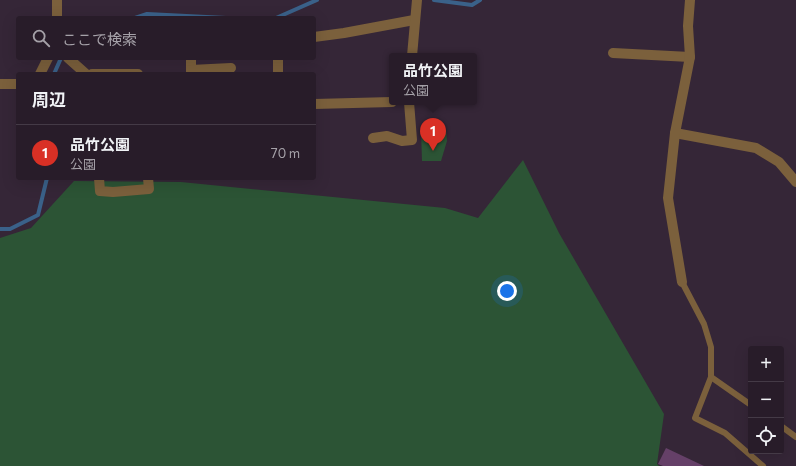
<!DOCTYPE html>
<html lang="ja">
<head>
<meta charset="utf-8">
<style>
  :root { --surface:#281c29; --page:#342935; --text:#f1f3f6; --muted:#a5a1a8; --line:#443a46; --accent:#d93025 }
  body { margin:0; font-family:Commissioner,"Noto Sans JP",sans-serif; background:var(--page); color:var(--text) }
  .controls { position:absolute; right:12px; bottom:12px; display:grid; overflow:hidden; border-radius:4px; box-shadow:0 4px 16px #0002 }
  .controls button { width:36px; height:36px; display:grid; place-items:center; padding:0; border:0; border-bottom:1px solid var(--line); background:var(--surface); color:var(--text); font:20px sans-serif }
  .you { position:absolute; left:507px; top:291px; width:14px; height:14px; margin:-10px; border:3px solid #fff; border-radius:50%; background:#1a73e8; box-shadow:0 0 0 6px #1a73e833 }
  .badge { display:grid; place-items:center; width:26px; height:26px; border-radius:50%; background:var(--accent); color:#fff; font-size:13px; font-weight:700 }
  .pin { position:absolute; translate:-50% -33px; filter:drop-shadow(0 1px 2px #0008) }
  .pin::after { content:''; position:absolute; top:21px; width:14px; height:12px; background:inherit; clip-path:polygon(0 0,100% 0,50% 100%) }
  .popup { position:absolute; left:389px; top:53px; width:88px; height:52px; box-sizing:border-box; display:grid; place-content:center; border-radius:4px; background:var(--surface); filter:drop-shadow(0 1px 3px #0005); font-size:13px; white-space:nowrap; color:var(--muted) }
  .popup b { font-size:15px; color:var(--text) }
  .popup::after { content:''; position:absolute; left:50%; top:100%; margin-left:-8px; border:8px solid transparent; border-top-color:var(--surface) }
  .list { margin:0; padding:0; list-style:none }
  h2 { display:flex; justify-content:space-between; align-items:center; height:52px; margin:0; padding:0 16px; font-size:17px }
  h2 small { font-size:13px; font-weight:400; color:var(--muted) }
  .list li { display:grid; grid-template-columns:26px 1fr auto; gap:12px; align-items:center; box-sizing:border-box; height:56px; padding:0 16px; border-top:1px solid var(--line) }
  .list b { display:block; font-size:15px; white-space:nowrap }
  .list p { margin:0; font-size:13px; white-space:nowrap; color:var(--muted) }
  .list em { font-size:13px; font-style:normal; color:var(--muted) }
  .icon { flex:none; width:22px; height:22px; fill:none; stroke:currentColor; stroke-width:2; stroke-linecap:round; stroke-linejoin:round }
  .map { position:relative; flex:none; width:796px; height:466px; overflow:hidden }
  .search { position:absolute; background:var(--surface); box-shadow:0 4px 16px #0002; left:16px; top:16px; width:300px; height:44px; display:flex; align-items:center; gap:10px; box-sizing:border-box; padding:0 14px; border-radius:4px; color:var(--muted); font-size:15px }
  .panel { position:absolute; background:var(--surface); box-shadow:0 4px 16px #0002; left:16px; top:72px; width:300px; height:108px; border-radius:4px }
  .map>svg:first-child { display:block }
  .green { fill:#2c5435 }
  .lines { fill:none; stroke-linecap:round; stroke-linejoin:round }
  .stream { stroke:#3a6189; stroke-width:4 }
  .building { fill:#654068 }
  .service { stroke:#7b603c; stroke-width:6 }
  .minor { stroke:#7b603c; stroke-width:10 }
</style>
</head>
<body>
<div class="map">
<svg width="796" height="466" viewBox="0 0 796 466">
  <rect width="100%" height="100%" fill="#352637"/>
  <g class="green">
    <polygon points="446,129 447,141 441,161 422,161 421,130"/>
    <polygon points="523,160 559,233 664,414 657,464 659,466 0,466 0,238 31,228 74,181 181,182 445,208 478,218"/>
  </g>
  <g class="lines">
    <g class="stream">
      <polyline points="434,0 472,5 480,0"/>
      <polyline points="135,18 147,14 226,18"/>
      <polyline points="276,18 317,0"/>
      <polyline points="54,74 61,58"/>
      <polyline points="0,229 10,229 38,215 47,178"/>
    </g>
  </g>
  <polygon class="building" points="666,448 704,466 663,466 658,464"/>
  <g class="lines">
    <g class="service">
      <polyline points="682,282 704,324 711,347 711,377 751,405"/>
      <polyline points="711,377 695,418 725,433 763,466"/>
      <polyline points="781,426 796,437"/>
    </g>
    <g class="minor">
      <polyline points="57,18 57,0"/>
      <polyline points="314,37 344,33 414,20"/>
      <polyline points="613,53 690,57"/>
      <polyline points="412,56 417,0"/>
      <polyline points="68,58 86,74"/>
      <polyline points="191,58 191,74"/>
      <polyline points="278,58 278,74"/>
      <polyline points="191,70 231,68"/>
      <polyline points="40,74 48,58"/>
      <polyline points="92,74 138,74"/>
      <polyline points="0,84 18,84"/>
      <polyline points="314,104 392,102"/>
      <polyline points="675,133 756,148 779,162 796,182"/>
      <polyline points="373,138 387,136 402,141 412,140 409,102"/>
      <polyline points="99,178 100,191 113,192 149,189 148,178"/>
      <polyline points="682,282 668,198 675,133 690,57 688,26 690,0"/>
    </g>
  </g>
</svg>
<div class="controls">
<button>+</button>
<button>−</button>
<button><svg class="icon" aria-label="locate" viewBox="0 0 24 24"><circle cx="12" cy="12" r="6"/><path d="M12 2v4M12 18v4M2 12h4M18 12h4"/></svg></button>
</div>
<div class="you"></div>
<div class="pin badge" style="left:433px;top:151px">1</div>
<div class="popup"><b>品竹公園</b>公園</div>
<div class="search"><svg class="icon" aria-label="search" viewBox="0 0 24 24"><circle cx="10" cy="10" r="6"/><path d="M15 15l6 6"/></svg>ここで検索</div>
<section class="panel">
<h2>周辺<small></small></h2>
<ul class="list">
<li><span class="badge">1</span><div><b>品竹公園</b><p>公園</p></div><em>70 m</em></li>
</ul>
</section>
</div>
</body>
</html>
